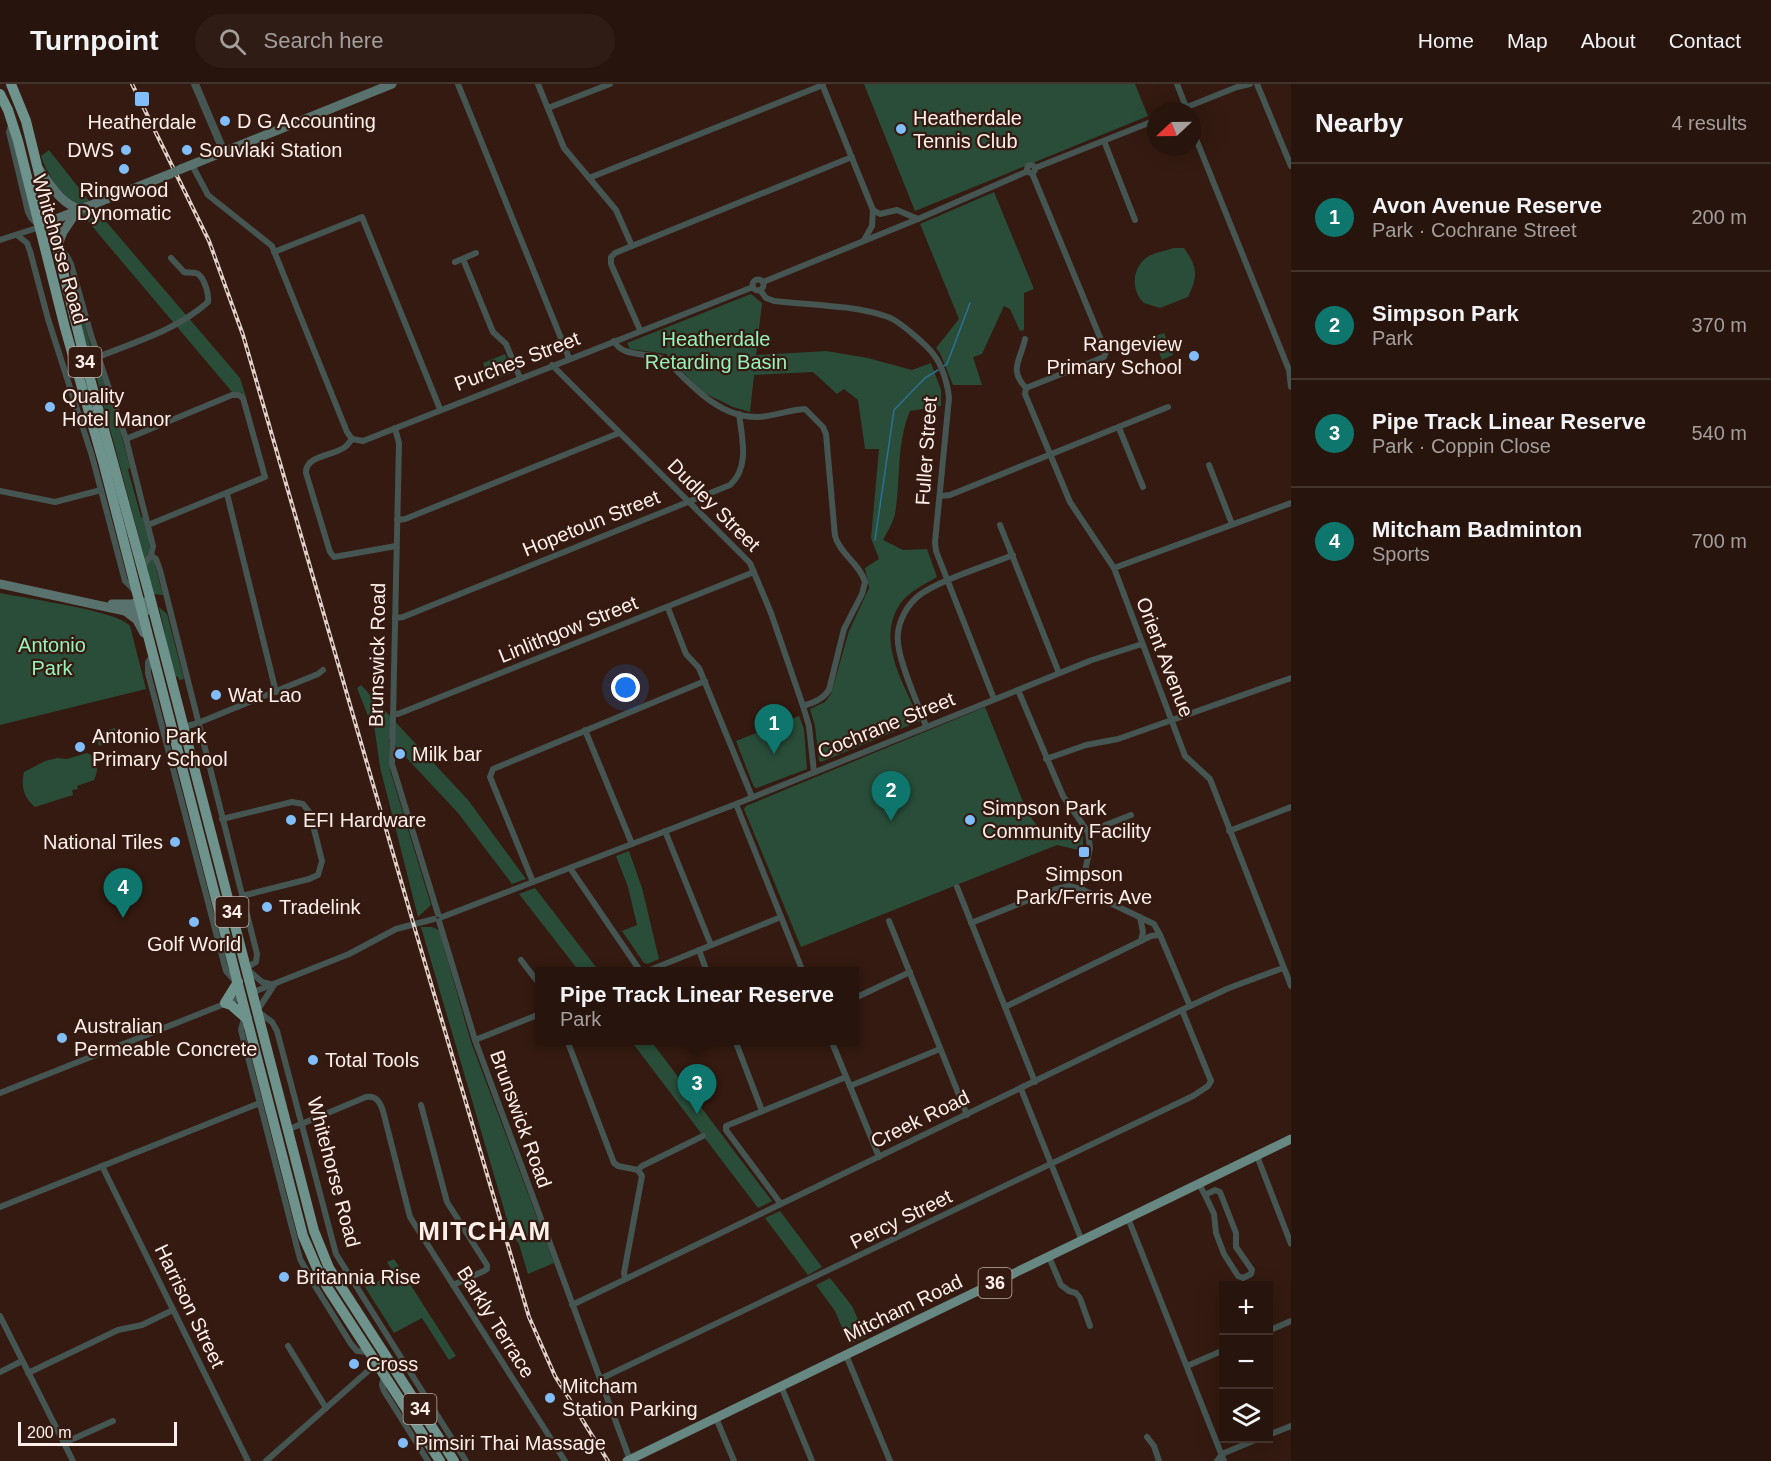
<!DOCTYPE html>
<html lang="en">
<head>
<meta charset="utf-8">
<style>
  :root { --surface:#27140c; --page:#2f1d15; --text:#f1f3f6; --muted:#a49e9d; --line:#43332d; --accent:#0f766e }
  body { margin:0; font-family:Helvetica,sans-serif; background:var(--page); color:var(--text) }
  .controls { position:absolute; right:18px; bottom:18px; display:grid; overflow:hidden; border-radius:0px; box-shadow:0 6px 24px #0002 }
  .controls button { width:54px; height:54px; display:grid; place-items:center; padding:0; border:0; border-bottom:2px solid var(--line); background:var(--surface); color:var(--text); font:30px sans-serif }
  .compass { position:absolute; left:1147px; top:18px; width:54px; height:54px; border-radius:50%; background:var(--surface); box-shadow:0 6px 24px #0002; rotate:248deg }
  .scale { position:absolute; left:18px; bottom:15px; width:159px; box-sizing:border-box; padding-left:6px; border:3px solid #feefea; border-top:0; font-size:16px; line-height:21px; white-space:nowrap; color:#feefea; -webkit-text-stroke:4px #341a10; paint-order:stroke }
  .you { position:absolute; left:626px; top:604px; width:21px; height:21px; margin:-15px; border:4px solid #fff; border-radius:50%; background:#1a73e8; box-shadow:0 0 0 9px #1a73e833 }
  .badge { display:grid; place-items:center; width:39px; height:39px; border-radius:50%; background:var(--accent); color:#fff; font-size:20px; font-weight:700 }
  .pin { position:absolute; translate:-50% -50px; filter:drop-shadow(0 2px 3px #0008) }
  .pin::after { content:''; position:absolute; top:32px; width:21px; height:18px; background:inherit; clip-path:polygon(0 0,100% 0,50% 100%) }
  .popup { position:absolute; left:535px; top:883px; width:324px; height:78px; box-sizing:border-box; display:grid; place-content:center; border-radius:0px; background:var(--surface); filter:drop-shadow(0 2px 4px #0005); font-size:20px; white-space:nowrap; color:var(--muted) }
  .popup b { font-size:22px; color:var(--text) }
  .popup::after { content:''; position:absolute; left:50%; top:100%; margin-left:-12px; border:12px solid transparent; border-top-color:var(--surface) }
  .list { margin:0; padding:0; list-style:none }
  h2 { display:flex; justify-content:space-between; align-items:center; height:78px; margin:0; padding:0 24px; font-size:26px }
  h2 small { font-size:20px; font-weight:400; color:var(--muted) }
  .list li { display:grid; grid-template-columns:39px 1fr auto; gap:18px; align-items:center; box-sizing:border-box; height:108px; padding:0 24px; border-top:2px solid var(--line) }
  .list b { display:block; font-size:22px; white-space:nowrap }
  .list p { margin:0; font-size:20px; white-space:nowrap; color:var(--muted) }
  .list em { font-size:20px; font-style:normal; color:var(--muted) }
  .icon { flex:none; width:33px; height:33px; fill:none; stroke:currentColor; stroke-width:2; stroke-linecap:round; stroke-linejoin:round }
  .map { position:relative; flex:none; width:1291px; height:1377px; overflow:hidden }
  header { display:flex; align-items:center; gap:36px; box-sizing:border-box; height:84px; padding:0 30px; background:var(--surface); border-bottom:2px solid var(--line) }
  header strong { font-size:28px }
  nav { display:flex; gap:33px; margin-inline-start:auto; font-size:21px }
  .search { width:420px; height:54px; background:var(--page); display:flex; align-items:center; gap:15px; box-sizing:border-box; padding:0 21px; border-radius:33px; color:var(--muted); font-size:22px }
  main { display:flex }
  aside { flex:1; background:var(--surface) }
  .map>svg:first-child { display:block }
  .green { fill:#294d39 }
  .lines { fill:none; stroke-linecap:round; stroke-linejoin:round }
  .stream { stroke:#2d7194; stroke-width:1.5 }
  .minor { stroke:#455552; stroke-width:6 }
  .tertiary { stroke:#455552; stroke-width:8 }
  .secondary { stroke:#59726d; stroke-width:9 }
  .primary { stroke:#678882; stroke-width:9 }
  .trunk { stroke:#6e928c; stroke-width:10 }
  .rail-casing { stroke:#e1d1cb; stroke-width:4 }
  .rail { stroke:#341a10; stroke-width:1.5; stroke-dasharray:4.5; stroke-linecap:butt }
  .secondary-bridge { stroke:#59726d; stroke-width:9 }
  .poi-dot { fill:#80bdfa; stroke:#341a10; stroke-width:2 }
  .labels { text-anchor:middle; stroke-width:4.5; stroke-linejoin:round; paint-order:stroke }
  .shield { fill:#341a10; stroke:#c1afa9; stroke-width:1.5 }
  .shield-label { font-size:18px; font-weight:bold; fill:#feefea }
  .poi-label { font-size:20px; fill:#feefea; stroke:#341a10; text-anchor:start }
  .street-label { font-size:20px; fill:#feefea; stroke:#341a10 }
  .park-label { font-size:20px; fill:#95f2bc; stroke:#341a10 }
  .district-label { font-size:26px; font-weight:bold; letter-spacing:1.5px; fill:#feefea; stroke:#341a10 }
</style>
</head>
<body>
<header>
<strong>Turnpoint</strong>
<div class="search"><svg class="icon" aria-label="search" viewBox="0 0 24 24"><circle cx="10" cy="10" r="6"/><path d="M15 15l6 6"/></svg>Search here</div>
<nav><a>Home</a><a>Map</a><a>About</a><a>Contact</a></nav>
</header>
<main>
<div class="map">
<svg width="1291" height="1377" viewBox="0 0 1291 1377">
  <rect width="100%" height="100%" fill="#341a10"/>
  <g class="green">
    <polygon points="864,0 1135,0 1148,32 915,127"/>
    <path d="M 49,66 L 97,127 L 240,294 L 246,313 L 241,308 L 233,309 L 86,135 C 69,117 49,97 41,72 Z"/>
    <polygon points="994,108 1034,205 1024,209 1024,246 1020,247 1010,225 1004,222 982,270 973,273 982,301 953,301 940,269 936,264 959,235 920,140"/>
    <path d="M 1173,164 L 1184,164 C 1198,184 1198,192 1188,213 L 1160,224 L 1144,219 C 1130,206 1132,182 1149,172 C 1156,168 1166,167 1173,164 Z"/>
    <polygon points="71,197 73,197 96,282 90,270 88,270"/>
    <path d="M 751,210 L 762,219 L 756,271 L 826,267 L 868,274 L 912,286 L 931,279 L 941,306 L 941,322 L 910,327 C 896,360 901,395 895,430 C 893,439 887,448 883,456 L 903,466 L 927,465 L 937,493 C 925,500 908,508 900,520 C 875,558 905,601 920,637 L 821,678 L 819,677 L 815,642 L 810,625 L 825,618 L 831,610 L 849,547 L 869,504 L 865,484 L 879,475 L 871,454 L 879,365 L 865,365 L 858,316 L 844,305 L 837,310 L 813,288 L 754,291 L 750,328 L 733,323 L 702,308 L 666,270 L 630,265 L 627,259 Z"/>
    <polygon points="1164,249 1173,271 1162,276 1153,253"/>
    <polygon points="505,270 511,289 490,297 483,279"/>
    <path d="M 92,277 L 95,285 L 99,285 L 116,332 L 130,383 L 128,386 L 141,433 L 144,434 C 148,451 154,461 145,476 Z"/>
    <polygon points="151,473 154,477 163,511 153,510 146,482"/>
    <path d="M 0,509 C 23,514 120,527 130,542 L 146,605 L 0,641 Z"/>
    <polygon points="159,523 167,530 184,595 179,596 178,593 174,592"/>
    <polygon points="361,601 468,716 526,795 512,800 458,729 389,655 390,686 431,821 418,833 380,683 374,641 368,632 357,604"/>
    <polygon points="985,623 1028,730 1039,744 1067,749 1080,746 1083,753 1083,767 1057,761 801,863 744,725 746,722"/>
    <polygon points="799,632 804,645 807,685 757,704 754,703 736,657"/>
    <polygon points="115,644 118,656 99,662 95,650"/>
    <path d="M 87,669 C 99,674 99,685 94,696 L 77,702 L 78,705 L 72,706 L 73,711 L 35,723 C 23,713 21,702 24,688 L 45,677 L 57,674 L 67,675 Z"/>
    <polygon points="629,767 642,804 659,875 648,880 644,879 622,847 637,841 628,803 616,772"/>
    <polygon points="535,804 599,887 579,887 519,810"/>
    <polygon points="421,843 432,843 439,846 471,958 554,1179 528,1190 519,1160 511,1149"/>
    <polygon points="631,957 651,957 772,1117 758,1124"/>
    <polygon points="780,1127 822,1183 808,1191 765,1134"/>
    <polygon points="394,1175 456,1272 449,1276 422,1234 394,1249 365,1203 394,1190 387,1178"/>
    <polygon points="830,1194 852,1222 866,1253 849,1260 835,1227 816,1201"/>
  </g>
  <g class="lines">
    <g class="stream">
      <polyline points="942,283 947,280 970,219"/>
      <polyline points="875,456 894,326 925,294 938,286"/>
    </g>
    <g class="minor">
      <polyline points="458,0 569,274"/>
      <polyline points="538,0 564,64 616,126 632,162 615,169 611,173 611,180 640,246"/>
      <polyline points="822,0 873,126 872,142 864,156"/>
      <polyline points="1177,0 1186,23"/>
      <polyline points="1257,0 1291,82"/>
      <polyline points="548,24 610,0"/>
      <polyline points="1177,27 1237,3 1250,0"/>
      <polyline points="1192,45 1289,286 1291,303"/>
      <polyline points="1104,57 1135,136"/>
      <polyline points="192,81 208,111 272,162 347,348 352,355"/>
      <circle cx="1031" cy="85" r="4"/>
      <polyline points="1035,84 1156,36"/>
      <polyline points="589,94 823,1"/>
      <polyline points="873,126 880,130 897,126 918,135"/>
      <polyline points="17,151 27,159 30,167 48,235 92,372 125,497 134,506"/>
      <polyline points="0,156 40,143 31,134 28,128 9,48 11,42"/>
      <polyline points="632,162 852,73"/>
      <polyline points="59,166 67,172 71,180 91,251 126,355 153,462 151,471 142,484"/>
      <polyline points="274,168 362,133 440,325"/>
      <polyline points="463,175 493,248 506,260 520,294"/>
      <polyline points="455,178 476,169"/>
      <circle cx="758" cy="201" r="5.5"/>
      <polyline points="763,198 918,135 1028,87"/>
      <path d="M 760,206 L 766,214 L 774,217 C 810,221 854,221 888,233 C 898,236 928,262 934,271 C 942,281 948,301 949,314 L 935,458 L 936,467 L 994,615"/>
      <path d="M 1025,255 C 1021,276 1008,285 1026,304 L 1025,310 L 1070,418 L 1114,484 L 1185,672 L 1210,695 L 1291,902"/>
      <path d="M 614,257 C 623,275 650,267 666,276 C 691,301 720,335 759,333 C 774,332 789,326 805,325 L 823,343 L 826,350 L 835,452 C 840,470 860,480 865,498 L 862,510 L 844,545 L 829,606 C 822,616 814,618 803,622"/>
      <path d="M 98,273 C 135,258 177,246 208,218 C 209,211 205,195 198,190 C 195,188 188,189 184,188 L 171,174"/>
      <polyline points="552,281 750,479 771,529 803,622 809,642 814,688"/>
      <polyline points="1026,304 1104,273 1106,268 1032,89"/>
      <polyline points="395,344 399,359 392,680 438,830"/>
      <polyline points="1119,344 1143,403"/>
      <polyline points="126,355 232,311 239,311 243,314 265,393 148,441"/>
      <polyline points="1209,381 1232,440"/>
      <polyline points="0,407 55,418 101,406"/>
      <polyline points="227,410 276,608"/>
      <polyline points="940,412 950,411 1168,323"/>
      <polyline points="397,436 405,435 619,349"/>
      <polyline points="1000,441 1059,589"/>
      <path d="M 396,462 L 334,473 L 330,468 L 306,389 C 305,371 334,372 345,363 C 348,361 350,357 352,355 L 363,357 L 753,203"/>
      <polyline points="151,471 156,475 160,486 257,870 256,878 246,884 262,898 274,901 257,927 272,938 277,947 336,1170 466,1377"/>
      <polyline points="1114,484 1291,419"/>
      <polyline points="668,524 686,570 699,584 752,713"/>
      <path d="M 395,534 L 403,533 L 730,401 C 750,383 742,354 739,330"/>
      <polyline points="153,571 148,578 148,589 226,887 235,897"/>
      <polyline points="1018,606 1063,712 1088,748 1090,764 1081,805"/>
      <polyline points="393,630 398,630 754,488"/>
      <path d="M 926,642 C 918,620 900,581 898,559 C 896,543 904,525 916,514 C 933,498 989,481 1013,471"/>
      <polyline points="184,643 198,639 318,590 323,586"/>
      <polyline points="585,646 632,760"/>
      <polyline points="1046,675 1086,661 1118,655 1291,594"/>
      <polyline points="736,720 803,888"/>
      <polyline points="222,735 292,718 303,720 310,729 322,777 318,791 309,795 242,812"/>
      <polyline points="665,747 711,861"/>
      <polyline points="1229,747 1291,723"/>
      <polyline points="1088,748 1131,731"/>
      <polyline points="570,784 641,888"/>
      <polyline points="533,798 490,693 493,685 705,597"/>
      <polyline points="957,803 1035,998"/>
      <polyline points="442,833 736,720 1092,576 1142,560"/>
      <polyline points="1140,833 1143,848 1141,857"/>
      <polyline points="439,837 475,956 630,1376"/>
      <polyline points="889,837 967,1031"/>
      <polyline points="971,839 1056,805 1069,802 1081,805 1154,840 1160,851 1190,922"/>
      <polyline points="699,866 707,888"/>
      <polyline points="521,876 540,901"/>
      <polyline points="645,888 781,833"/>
      <polyline points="251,909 349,870 396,845 434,835"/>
      <polyline points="855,914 910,888"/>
      <polyline points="1005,923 1151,852 1160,851"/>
      <polyline points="247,935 243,938 241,946 300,1175 315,1202 351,1260 357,1267 369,1268"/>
      <polyline points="475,956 540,930"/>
      <polyline points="567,956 614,1079 618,1082 638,1086"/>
      <polyline points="735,956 762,1027"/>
      <polyline points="831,956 879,1073"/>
      <polyline points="850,1002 940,965"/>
      <polyline points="1021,1005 1082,1157"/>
      <polyline points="0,1009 242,913"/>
      <polyline points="421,1021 447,1118 487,1181 487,1185 484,1187 453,1201"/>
      <path d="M 287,1046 L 366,1013 C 376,1011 380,1018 383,1027 L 410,1133 L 565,1377"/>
      <polyline points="1257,1072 1291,1160"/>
      <polyline points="102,1082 248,1377"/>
      <polyline points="638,1086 642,1082 703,1052"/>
      <polyline points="1199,1100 1205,1111 1215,1106 1220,1108 1236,1149 1236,1163 1252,1186 1251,1190 1243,1194 1238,1192 1224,1170 1216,1149 1214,1130 1205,1111"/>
      <polyline points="781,1120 726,1046 726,1042 846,993"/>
      <polyline points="0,1123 260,1019"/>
      <polyline points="1128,1134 1224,1377"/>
      <polyline points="1049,1173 1061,1201 1069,1207 1076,1209 1080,1214 1090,1242"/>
      <polyline points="625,1194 624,1189 642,1092 638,1086"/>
      <polyline points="572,1221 1190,922 1229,904 1283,884"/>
      <polyline points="0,1232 73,1377"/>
      <polyline points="1268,1247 1291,1237"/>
      <polyline points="288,1262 326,1324"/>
      <polyline points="846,1271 890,1377"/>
      <polyline points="1187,1282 1224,1266"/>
      <polyline points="0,1288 22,1277"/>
      <polyline points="28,1289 118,1246 142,1241 173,1226"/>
      <polyline points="384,1292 382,1301 384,1307 428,1377"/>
      <polyline points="600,1295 1193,1012 1208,1002 1211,997 1182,926"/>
      <polyline points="781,1302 812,1377"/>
      <polyline points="716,1334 734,1377"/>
      <polyline points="1268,1351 1291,1342"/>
      <polyline points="1147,1353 1154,1362 1159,1377"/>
      <polyline points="64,1359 113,1337"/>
      <polyline points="266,1377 377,1279"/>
      <polyline points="1217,1377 1222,1370 1260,1354"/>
    </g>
    <polyline class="tertiary" points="195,0 224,68"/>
    <g class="secondary">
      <path d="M 39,85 C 50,100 62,122 81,125"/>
      <polyline points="181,85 392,0"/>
      <polyline points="51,137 170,90"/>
      <polyline points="57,163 63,148 77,127"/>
      <polyline points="0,500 125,527 153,526"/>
      <polyline points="112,520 131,520 151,517"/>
      <polyline points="125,527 137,536 144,549"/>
    </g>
    <polyline class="primary" points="627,1377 1291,1055"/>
    <g class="trunk">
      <polyline points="11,0 26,37 86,280 151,517 314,1147 329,1184 454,1377"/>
      <polyline points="0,10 8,26 18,57 65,244 104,381 303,1152 316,1182 327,1203 440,1377"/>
      <polyline points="238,898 225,919 231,921 247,935"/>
    </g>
    <defs>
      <polyline id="rail" points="132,0 209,157 243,251 412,835 529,1233 555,1292 608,1377"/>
    </defs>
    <use href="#rail" class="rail-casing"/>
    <use href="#rail" class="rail"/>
    <polyline class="secondary-bridge" points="170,90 181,85"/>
  </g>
  <g class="poi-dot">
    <rect x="134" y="7" width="16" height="16" rx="3"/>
    <circle cx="225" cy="37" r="6"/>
    <circle cx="901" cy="45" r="6"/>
    <circle cx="126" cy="66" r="6"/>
    <circle cx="187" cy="66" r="6"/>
    <circle cx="124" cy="85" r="6"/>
    <circle cx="1194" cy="272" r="6"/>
    <circle cx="50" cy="323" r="6"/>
    <circle cx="216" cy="611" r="6"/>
    <circle cx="80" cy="663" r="6"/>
    <circle cx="400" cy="670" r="6"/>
    <circle cx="291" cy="736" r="6"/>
    <circle cx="970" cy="736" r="6"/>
    <circle cx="175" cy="758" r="6"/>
    <rect x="1078" y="762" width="12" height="12" rx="3"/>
    <circle cx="267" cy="823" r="6"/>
    <circle cx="194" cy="838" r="6"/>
    <circle cx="62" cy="954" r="6"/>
    <circle cx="313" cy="976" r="6"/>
    <circle cx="284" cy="1193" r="6"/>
    <circle cx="354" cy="1280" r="6"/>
    <circle cx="550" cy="1314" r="6"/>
    <circle cx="403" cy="1359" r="6"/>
  </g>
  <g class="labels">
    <g class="shield">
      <rect x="68.5" y="263" width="33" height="30" rx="4.5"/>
      <rect x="215.5" y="813" width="33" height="30" rx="4.5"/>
      <rect x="978.5" y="1184" width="33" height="30" rx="4.5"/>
      <rect x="403.5" y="1310" width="33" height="30" rx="4.5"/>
    </g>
    <g class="shield-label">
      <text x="85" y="284">34</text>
      <text x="232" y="834">34</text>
      <text x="995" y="1205">36</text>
      <text x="420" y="1331">34</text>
    </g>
    <g class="poi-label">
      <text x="913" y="41">Heatherdale<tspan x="913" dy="23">Tennis Club</tspan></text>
      <text x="237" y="44">D G Accounting</text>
      <text x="142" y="45" text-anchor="middle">Heatherdale</text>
      <text x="114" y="73" text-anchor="end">DWS</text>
      <text x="199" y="73">Souvlaki Station</text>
      <text x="124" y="113" text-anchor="middle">Ringwood<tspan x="124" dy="23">Dynomatic</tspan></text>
      <text x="1182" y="267" text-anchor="end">Rangeview<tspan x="1182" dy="23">Primary School</tspan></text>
      <text x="62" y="319">Quality<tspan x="62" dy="23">Hotel Manor</tspan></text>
      <text x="228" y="618">Wat Lao</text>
      <text x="92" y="659">Antonio Park<tspan x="92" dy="23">Primary School</tspan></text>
      <text x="412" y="677">Milk bar</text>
      <text x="982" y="731">Simpson Park<tspan x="982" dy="23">Community Facility</tspan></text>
      <text x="303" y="743">EFI Hardware</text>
      <text x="163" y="765" text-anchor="end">National Tiles</text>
      <text x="1084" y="797" text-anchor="middle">Simpson<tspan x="1084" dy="23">Park/Ferris Ave</tspan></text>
      <text x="279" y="830">Tradelink</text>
      <text x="194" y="867" text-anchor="middle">Golf World</text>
      <text x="74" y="949">Australian<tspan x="74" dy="23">Permeable Concrete</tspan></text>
      <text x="325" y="983">Total Tools</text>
      <text x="296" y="1200">Britannia Rise</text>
      <text x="366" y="1287">Cross</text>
      <text x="562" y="1309">Mitcham<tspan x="562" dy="23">Station Parking</tspan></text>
      <text x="415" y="1366">Pimsiri Thai Massage</text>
    </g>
    <g class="street-label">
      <text transform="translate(60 165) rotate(74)" y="7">Whitehorse Road</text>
      <text transform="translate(517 277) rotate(-21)" y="7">Purches Street</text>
      <text transform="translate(926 367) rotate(-86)" y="7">Fuller Street</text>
      <text transform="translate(714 421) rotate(45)" y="7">Dudley Street</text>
      <text transform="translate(591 439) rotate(-22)" y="7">Hopetoun Street</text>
      <text transform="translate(568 545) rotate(-22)" y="7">Linlithgow Street</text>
      <text transform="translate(377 571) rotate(-89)" y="7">Brunswick Road</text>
      <text transform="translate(1165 573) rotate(69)" y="7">Orient Avenue</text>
      <text transform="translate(886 641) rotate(-22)" y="7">Cochrane Street</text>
      <text transform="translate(521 1035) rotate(70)" y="7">Brunswick Road</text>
      <text transform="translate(920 1035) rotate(-26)" y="7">Creek Road</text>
      <text transform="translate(334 1088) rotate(75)" y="7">Whitehorse Road</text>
      <text transform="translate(901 1135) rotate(-26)" y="7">Percy Street</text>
      <text transform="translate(190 1222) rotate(64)" y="7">Harrison Street</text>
      <text transform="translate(903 1224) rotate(-26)" y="7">Mitcham Road</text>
      <text transform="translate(496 1238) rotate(58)" y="7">Barkly Terrace</text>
    </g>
    <g class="park-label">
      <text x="716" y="262">Heatherdale<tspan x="716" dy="23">Retarding Basin</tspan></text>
      <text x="52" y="568">Antonio<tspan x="52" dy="23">Park</tspan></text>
    </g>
    <g class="district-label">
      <text x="485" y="1156">MITCHAM</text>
    </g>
  </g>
</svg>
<div class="controls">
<button>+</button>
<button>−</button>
<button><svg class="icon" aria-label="layers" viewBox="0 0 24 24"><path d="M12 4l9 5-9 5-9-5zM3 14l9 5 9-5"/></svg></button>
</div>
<svg class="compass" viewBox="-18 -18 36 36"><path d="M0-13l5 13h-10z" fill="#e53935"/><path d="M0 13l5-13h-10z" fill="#a49e9d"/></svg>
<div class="scale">200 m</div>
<div class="you"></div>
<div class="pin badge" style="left:774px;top:670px">1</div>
<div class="pin badge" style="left:891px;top:737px">2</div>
<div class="pin badge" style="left:697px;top:1030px">3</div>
<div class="popup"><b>Pipe Track Linear Reserve</b>Park</div>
<div class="pin badge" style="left:123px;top:834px">4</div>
</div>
<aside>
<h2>Nearby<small>4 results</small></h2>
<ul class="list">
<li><span class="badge">1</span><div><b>Avon Avenue Reserve</b><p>Park · Cochrane Street</p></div><em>200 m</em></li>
<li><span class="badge">2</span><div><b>Simpson Park</b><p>Park</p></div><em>370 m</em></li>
<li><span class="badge">3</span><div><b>Pipe Track Linear Reserve</b><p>Park · Coppin Close</p></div><em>540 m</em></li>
<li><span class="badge">4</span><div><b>Mitcham Badminton</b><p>Sports</p></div><em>700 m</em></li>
</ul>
</aside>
</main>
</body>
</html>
